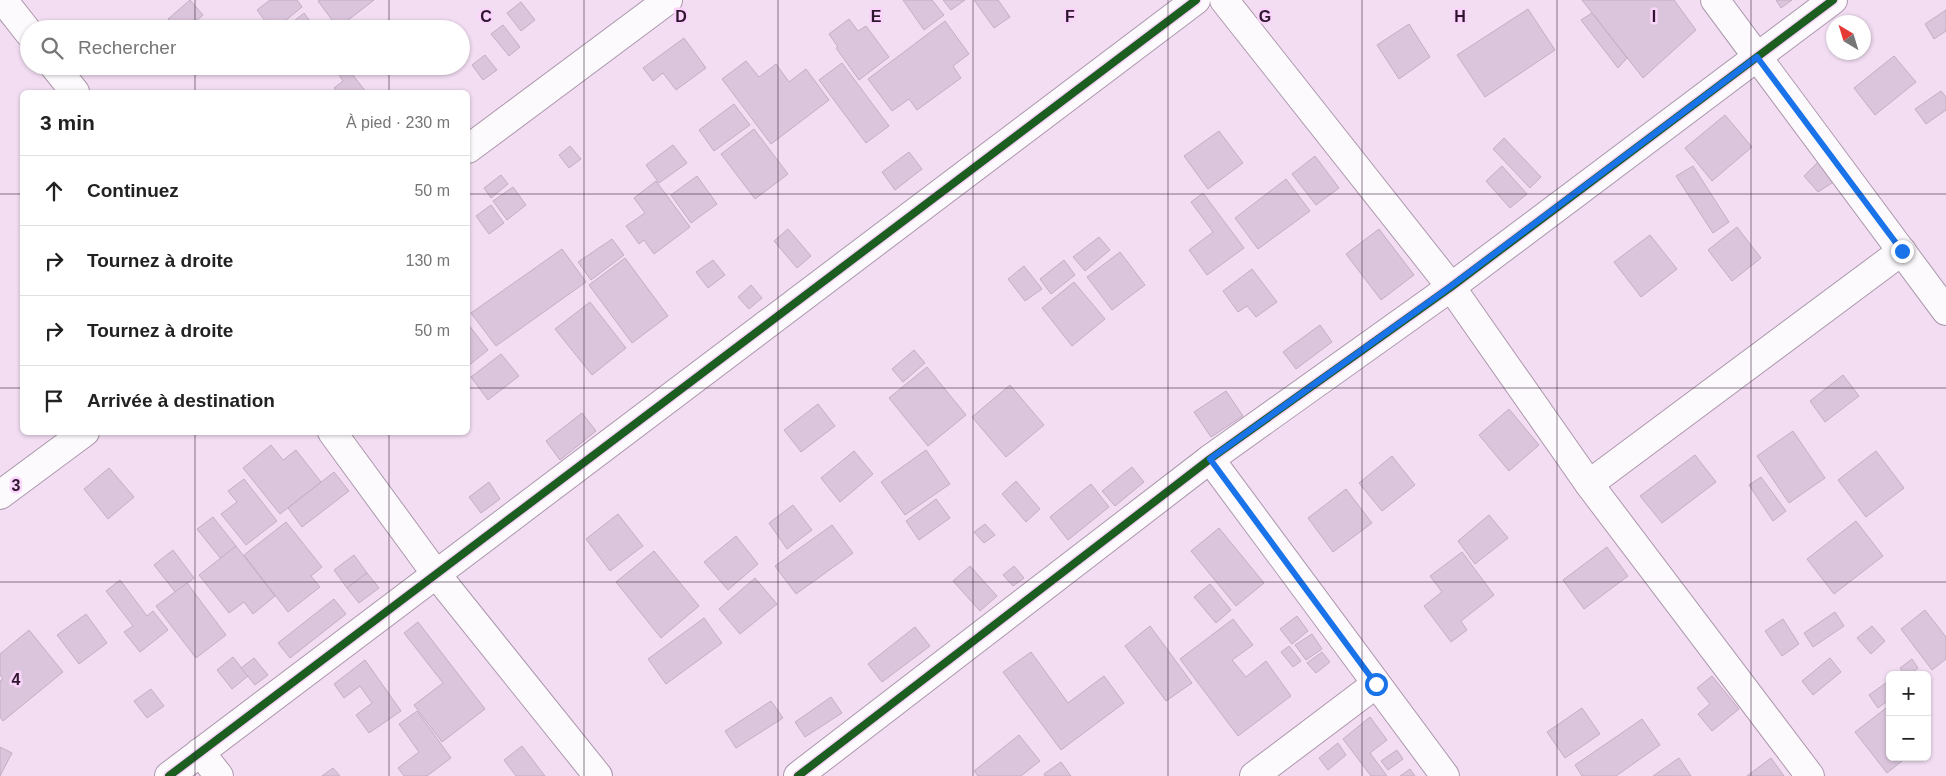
<!DOCTYPE html>
<html lang="fr">
<head>
<meta charset="utf-8">
<style>
  :root { --surface:#fff; --page:#f6f6f6; --text:#222; --muted:#767676; --line:#e0e0e0 }
  body { margin:0; font-family:Arial,sans-serif; background:var(--page); color:var(--text) }
  .controls { position:absolute; right:15px; bottom:15px; display:grid; overflow:hidden; border-radius:8px; box-shadow:0 1px 4px #0004 }
  .controls button { width:45px; height:45px; display:grid; place-items:center; padding:0; border:0; border-bottom:1px solid var(--line); background:var(--surface); color:var(--text); font:25px sans-serif }
  .compass { position:absolute; left:1826px; top:15px; width:45px; height:45px; border-radius:50%; background:var(--surface); box-shadow:0 1px 4px #0004; rotate:322deg }
  .stop { position:absolute; width:15px; height:15px; margin:-11px; border:4px solid #1a73e8; border-radius:50%; background:#fff }
  .stop.end { background:#1a73e8; border-color:#fff; box-shadow:0 1px 5px #0008 }
  .list { margin:0; padding:0; list-style:none }
  h2 { display:flex; justify-content:space-between; align-items:center; height:65px; margin:0; padding:0 20px; font-size:21px }
  h2 small { font-size:16px; font-weight:400; color:var(--muted) }
  .list li { display:grid; grid-template-columns:32px 1fr auto; gap:15px; align-items:center; box-sizing:border-box; height:70px; padding:0 20px; border-top:1px solid var(--line) }
  .list b { display:block; font-size:19px; white-space:nowrap }
  .list em { font-size:16px; font-style:normal; color:var(--muted) }
  .icon { flex:none; width:28px; height:28px; fill:none; stroke:currentColor; stroke-width:2; stroke-linecap:round; stroke-linejoin:round }
  .map { position:relative; flex:none; width:1946px; height:776px; overflow:hidden }
  .search { position:absolute; background:var(--surface); box-shadow:0 1px 4px #0004; left:20px; top:20px; width:450px; height:55px; display:flex; align-items:center; gap:12px; box-sizing:border-box; padding:0 18px; border-radius:28px; color:var(--muted); font-size:19px }
  .panel { position:absolute; background:var(--surface); box-shadow:0 1px 4px #0004; left:20px; top:90px; width:450px; height:345px; border-radius:8px }
  .map>svg:first-child { display:block }
  .building { fill:#dbc5dc; stroke:#c3aec3 }
  .lines { fill:none; stroke-linecap:round; stroke-linejoin:round }
  .minor-casing { stroke:#ac98ac; stroke-width:30 }
  .minor { stroke:#fdfafd; stroke-width:28 }
  .cycleway-casing { stroke:#fad4fb; stroke-width:11 }
  .cycleway { stroke:#1b5e20; stroke-width:8 }
  .route { stroke:#1a73e8; stroke-width:6 }
  .grid { fill:none; stroke:#2d162e; stroke-width:1; stroke-opacity:0.55 }
  .grid-label { font-size:16px; text-anchor:middle; font-weight:bold; fill:#2d162e; stroke:#fad4fb; stroke-width:5; stroke-linejoin:round; paint-order:stroke }
</style>
</head>
<body>
<div class="map">
<svg width="1946" height="776" viewBox="0 0 1946 776">
  <rect width="100%" height="100%" fill="#f2ddf2"/>
  <g class="building">
    <polygon points="190,0 203,15 187,29 176,29 168,19"/>
    <polygon points="270,0 297,0 302,7 275,29 271,29 257,10"/>
    <polygon points="320,0 374,0 338,28 318,1"/>
    <polygon points="903,0 932,0 944,15 924,30"/>
    <polygon points="943,0 965,0 951,10"/>
    <polygon points="974,0 998,0 1010,17 994,28"/>
    <polygon points="1582,0 1674,0 1696,30 1643,78"/>
    <polygon points="1776,0 1792,0 1781,8"/>
    <polygon points="521,2 535,20 521,31 507,13"/>
    <polygon points="1528,9 1555,50 1485,97 1457,55"/>
    <polygon points="1946,10 1946,31 1934,39 1925,24"/>
    <polygon points="304,13 316,29 284,29"/>
    <polygon points="1592,13 1627,58 1618,68 1581,20"/>
    <polygon points="849,19 858,31 866,26 889,57 859,80 836,48 838,47 829,34"/>
    <polygon points="945,21 969,54 953,66 961,78 917,110 909,99 892,111 868,79"/>
    <polygon points="1409,24 1430,57 1399,79 1377,45"/>
    <polygon points="503,25 520,47 509,56 491,34"/>
    <polygon points="684,38 706,68 676,90 663,73 653,81 643,68"/>
    <polygon points="485,55 497,70 483,80 472,65"/>
    <polygon points="1894,56 1916,82 1875,115 1854,88"/>
    <polygon points="746,61 759,77 776,64 789,82 806,69 829,100 771,144 722,79"/>
    <polygon points="842,63 889,126 866,143 819,80"/>
    <polygon points="243,66 261,66 250,75"/>
    <polygon points="346,66 366,92 337,92 334,88 343,81 337,72"/>
    <polygon points="1941,91 1946,97 1946,110 1926,124 1915,109"/>
    <polygon points="734,104 750,125 714,151 699,130"/>
    <polygon points="1725,115 1752,147 1712,181 1685,148"/>
    <polygon points="754,129 788,174 755,199 721,154"/>
    <polygon points="1219,131 1243,163 1208,189 1184,156"/>
    <polygon points="1504,138 1541,177 1530,188 1493,149"/>
    <polygon points="673,145 687,163 659,183 646,165"/>
    <polygon points="570,146 581,159 569,168 559,155"/>
    <polygon points="909,152 922,169 895,190 882,172"/>
    <polygon points="1315,156 1339,188 1316,205 1292,174"/>
    <polygon points="1818,162 1835,181 1818,192 1804,176"/>
    <polygon points="1502,166 1527,194 1510,208 1486,181"/>
    <polygon points="1693,166 1729,222 1713,233 1676,176"/>
    <polygon points="501,175 508,184 491,198 484,188"/>
    <polygon points="697,176 717,204 691,223 671,195"/>
    <polygon points="1286,179 1310,211 1258,249 1235,218"/>
    <polygon points="656,181 690,227 654,254 644,240 639,244 626,226 645,213 634,198"/>
    <polygon points="513,187 526,205 507,220 493,201"/>
    <polygon points="1203,193 1244,248 1207,275 1189,250 1213,232 1191,202"/>
    <polygon points="491,205 504,223 489,234 476,216"/>
    <polygon points="1737,227 1761,258 1732,281 1708,250"/>
    <polygon points="788,229 811,256 797,268 774,241"/>
    <polygon points="1379,229 1414,275 1381,300 1346,254"/>
    <polygon points="1650,235 1677,269 1641,297 1614,262"/>
    <polygon points="1099,237 1110,250 1085,271 1073,257"/>
    <polygon points="612,239 624,255 591,280 578,262"/>
    <polygon points="562,249 586,282 496,346 471,313"/>
    <polygon points="1120,252 1145,285 1112,310 1087,277"/>
    <polygon points="625,258 668,316 632,343 589,285"/>
    <polygon points="713,260 725,275 708,288 696,272"/>
    <polygon points="1064,260 1075,275 1051,294 1040,279"/>
    <polygon points="1024,266 1042,289 1025,301 1008,279"/>
    <polygon points="1252,269 1277,302 1256,317 1247,306 1238,312 1223,291"/>
    <polygon points="1074,282 1105,319 1072,346 1042,308"/>
    <polygon points="751,285 762,298 749,309 738,297"/>
    <polygon points="590,302 626,348 592,375 555,329"/>
    <polygon points="468,324 488,350 468,366"/>
    <polygon points="1320,325 1332,342 1296,369 1283,352"/>
    <polygon points="914,350 925,363 903,382 892,369"/>
    <polygon points="501,354 519,376 488,400 471,377"/>
    <polygon points="927,367 966,415 928,446 889,398"/>
    <polygon points="1843,375 1859,396 1825,422 1810,401"/>
    <polygon points="1010,385 1044,425 1006,457 972,417"/>
    <polygon points="1226,391 1243,416 1211,437 1194,412"/>
    <polygon points="818,404 835,426 801,452 784,430"/>
    <polygon points="1509,409 1539,445 1509,471 1479,435"/>
    <polygon points="582,413 596,431 560,460 546,441"/>
    <polygon points="1793,431 1825,478 1789,503 1757,456"/>
    <polygon points="271,445 283,460 296,450 321,482 280,514 243,468"/>
    <polygon points="926,450 950,484 905,515 881,482"/>
    <polygon points="854,451 873,474 840,502 821,478"/>
    <polygon points="1876,451 1904,488 1866,517 1838,480"/>
    <polygon points="1695,455 1716,482 1662,523 1640,496"/>
    <polygon points="1392,456 1415,485 1382,511 1359,483"/>
    <polygon points="1132,467 1144,482 1115,506 1102,491"/>
    <polygon points="109,468 134,497 108,519 84,489"/>
    <polygon points="334,472 349,491 302,527 288,508"/>
    <polygon points="1761,477 1786,511 1773,521 1749,485"/>
    <polygon points="244,479 277,521 246,545 221,514 237,502 228,491"/>
    <polygon points="1016,481 1040,509 1026,522 1002,494"/>
    <polygon points="489,482 500,499 481,513 469,497"/>
    <polygon points="1091,484 1109,507 1068,540 1050,517"/>
    <polygon points="1346,489 1372,523 1333,552 1308,518"/>
    <polygon points="936,499 950,518 919,540 906,521"/>
    <polygon points="793,505 812,530 787,549 769,523"/>
    <polygon points="618,514 643,546 610,571 586,539"/>
    <polygon points="1489,515 1508,538 1475,564 1458,541"/>
    <polygon points="213,517 236,546 221,559 197,529"/>
    <polygon points="1856,521 1883,556 1834,594 1807,559"/>
    <polygon points="286,522 322,567 311,576 320,587 288,612 244,555"/>
    <polygon points="985,524 995,535 984,543 974,532"/>
    <polygon points="832,525 853,553 796,594 775,566"/>
    <polygon points="1219,528 1264,583 1236,606 1191,551"/>
    <polygon points="736,536 758,564 728,590 704,562"/>
    <polygon points="236,546 275,596 253,614 244,602 229,613 199,575"/>
    <polygon points="1607,547 1628,576 1584,609 1563,580"/>
    <polygon points="173,550 194,578 176,593 154,565"/>
    <polygon points="654,551 699,606 661,638 616,582"/>
    <polygon points="1462,552 1494,595 1461,621 1467,630 1451,642 1424,606 1442,592 1430,576"/>
    <polygon points="354,555 367,573 347,588 334,570"/>
    <polygon points="970,566 997,596 980,611 953,581"/>
    <polygon points="1014,566 1024,578 1013,586 1003,575"/>
    <polygon points="367,573 379,588 359,603 347,588"/>
    <polygon points="755,578 777,604 740,634 719,609"/>
    <polygon points="120,580 147,616 153,611 168,630 140,652 124,632 133,626 106,591"/>
    <polygon points="187,583 226,635 196,658 156,606"/>
    <polygon points="1210,584 1231,610 1216,623 1194,597"/>
    <polygon points="334,599 346,614 290,658 278,643"/>
    <polygon points="1925,610 1946,637 1946,659 1932,670 1901,629"/>
    <polygon points="1835,612 1844,626 1813,647 1804,633"/>
    <polygon points="86,614 107,643 79,664 57,635"/>
    <polygon points="1297,616 1308,631 1292,644 1280,629"/>
    <polygon points="704,618 722,643 666,684 648,659"/>
    <polygon points="1233,619 1253,645 1232,660 1246,677 1266,661 1291,696 1238,736 1180,659"/>
    <polygon points="1783,619 1799,644 1782,656 1765,631"/>
    <polygon points="418,622 485,709 442,742 414,705 443,683 404,633"/>
    <polygon points="1150,626 1192,683 1166,701 1125,646"/>
    <polygon points="1872,626 1885,641 1871,654 1857,638"/>
    <polygon points="915,627 930,646 882,682 868,664"/>
    <polygon points="29,630 63,672 3,721 0,717 0,681 3,679 0,675 0,654"/>
    <polygon points="1312,634 1322,649 1306,660 1295,645"/>
    <polygon points="1289,646 1301,661 1293,667 1281,652"/>
    <polygon points="1031,652 1068,703 1104,676 1124,703 1061,750 1003,672"/>
    <polygon points="1322,652 1330,662 1316,673 1307,663"/>
    <polygon points="233,657 248,676 232,689 217,670"/>
    <polygon points="254,658 268,675 255,685 241,668"/>
    <polygon points="1830,658 1841,672 1813,695 1802,681"/>
    <polygon points="1912,659 1918,668 1909,675 1905,675 1900,668"/>
    <polygon points="365,660 401,711 369,733 356,715 372,703 360,686 344,698 334,684"/>
    <polygon points="1712,676 1739,709 1712,731 1698,714 1710,704 1697,688"/>
    <polygon points="1890,680 1890,699 1878,708 1869,695"/>
    <polygon points="151,689 164,706 147,718 134,701"/>
    <polygon points="831,697 842,713 805,737 795,722"/>
    <polygon points="771,701 783,718 736,748 725,731"/>
    <polygon points="1890,705 1890,757 1907,757 1887,773 1855,732"/>
    <polygon points="1582,708 1600,734 1565,758 1547,732"/>
    <polygon points="417,711 451,758 427,776 404,776 398,768 419,752 399,724"/>
    <polygon points="1370,717 1387,740 1370,753 1387,776 1371,776 1343,739"/>
    <polygon points="1642,719 1660,745 1616,776 1582,776 1575,765"/>
    <polygon points="1019,735 1040,761 1021,776 978,776 974,771"/>
    <polygon points="1338,743 1346,755 1328,770 1319,758"/>
    <polygon points="522,746 545,776 516,776 504,760"/>
    <polygon points="0,747 12,753 0,776"/>
    <polygon points="1397,750 1403,759 1388,770 1381,761"/>
    <polygon points="1679,758 1691,776 1653,776"/>
    <polygon points="1771,758 1784,776 1747,776"/>
    <polygon points="1061,762 1071,776 1045,776 1044,774"/>
    <polygon points="333,768 340,776 322,776"/>
    <polygon points="1410,769 1415,776 1400,776"/>
  </g>
  <g class="lines">
    <defs>
      <g id="minor">
        <polyline points="3,0 29,33"/>
        <polyline points="1224,0 1451,287 1589,484 1810,776"/>
        <polyline points="1715,0 1946,311"/>
        <polyline points="54,66 75,92"/>
        <polyline points="468,149 668,0"/>
        <polyline points="332,432 436,574 598,776"/>
        <polyline points="1210,459 1445,776"/>
        <polyline points="1589,484 1902,251"/>
        <polyline points="0,495 85,432"/>
        <polyline points="200,752 219,776"/>
        <polyline points="169,776 1196,0"/>
        <polyline points="798,776 1210,459 1451,287 1833,0"/>
        <polyline points="1254,776 1376,684"/>
      </g>
    </defs>
    <use href="#minor" class="minor-casing"/>
    <use href="#minor" class="minor"/>
    <defs>
      <g id="cycleway">
        <polyline points="169,776 1196,0"/>
        <polyline points="798,776 1210,459 1451,287 1833,0"/>
      </g>
    </defs>
    <use href="#cycleway" class="cycleway-casing"/>
    <use href="#cycleway" class="cycleway"/>
  </g>
  <g class="lines">
    <polyline class="route" points="1376,684 1210,459 1450,287 1757,57 1902,251"/>
  </g>
  <path class="grid" d="M 195,0 L 195,29M 389,0 L 389,29M 584,0 L 584,776M 778,0 L 778,776M 973,0 L 973,776M 1168,0 L 1168,776M 1362,0 L 1362,776M 1557,0 L 1557,776M 1751,0 L 1751,776M 195,66 L 195,92M 389,66 L 389,92M 0,194 L 22,194M 468,194 L 1946,194M 0,388 L 22,388M 468,388 L 1946,388M 195,432 L 195,776M 389,432 L 389,776M 0,582 L 1946,582"/>
  <g class="grid-label">
    <text x="486" y="22">C</text>
    <text x="681" y="22">D</text>
    <text x="876" y="22">E</text>
    <text x="1070" y="22">F</text>
    <text x="1265" y="22">G</text>
    <text x="1460" y="22">H</text>
    <text x="1654" y="22">I</text>
    <text x="16" y="491">3</text>
    <text x="16" y="685">4</text>
  </g>
</svg>
<div class="controls">
<button>+</button>
<button>−</button>
</div>
<svg class="compass" viewBox="-18 -18 36 36"><path d="M0-13l5 13h-10z" fill="#e53935"/><path d="M0 13l5-13h-10z" fill="#767676"/></svg>
<div class="stop" style="left:1376px;top:684px"></div>
<div class="stop end" style="left:1902px;top:251px"></div>
<div class="search"><svg class="icon" aria-label="search" viewBox="0 0 24 24"><circle cx="10" cy="10" r="6"/><path d="M15 15l6 6"/></svg>Rechercher</div>
<section class="panel">
<h2>3 min<small>À pied · 230 m</small></h2>
<ul class="list">
<li><svg class="icon" aria-label="ahead" viewBox="0 0 24 24"><path d="M12 20V5M6 11l6-6 6 6"/></svg><div><b>Continuez</b></div><em>50 m</em></li>
<li><svg class="icon" aria-label="right" viewBox="0 0 24 24"><path d="M7 20v-9h11M14 6l5 5-5 5"/></svg><div><b>Tournez à droite</b></div><em>130 m</em></li>
<li><svg class="icon" aria-label="right" viewBox="0 0 24 24"><path d="M7 20v-9h11M14 6l5 5-5 5"/></svg><div><b>Tournez à droite</b></div><em>50 m</em></li>
<li><svg class="icon" aria-label="arrive" viewBox="0 0 24 24"><path d="M6 21V4h12l-3 4 3 4H6"/></svg><div><b>Arrivée à destination</b></div></li>
</ul>
</section>
</div>
</body>
</html>
